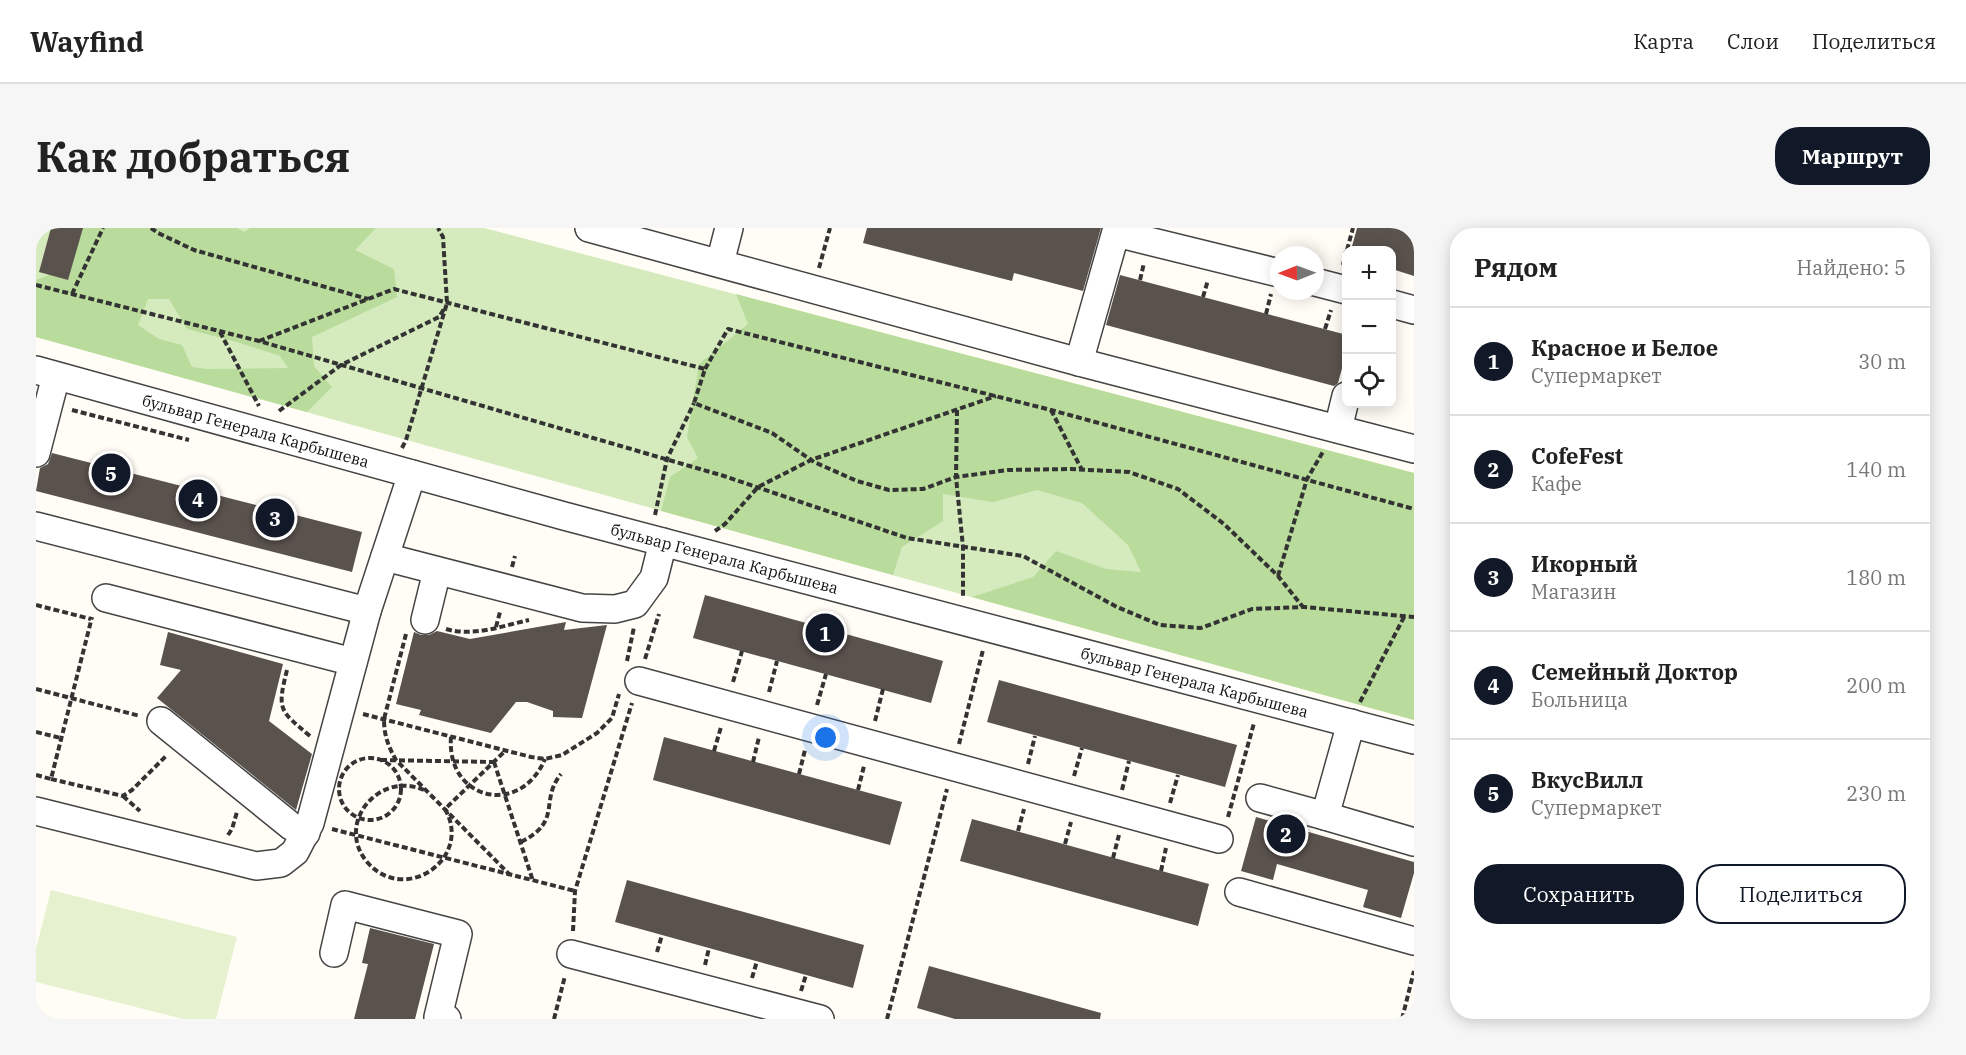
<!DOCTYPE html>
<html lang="ru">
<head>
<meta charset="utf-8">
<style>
  :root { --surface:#fff; --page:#f6f6f6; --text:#222; --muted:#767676; --line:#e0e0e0; --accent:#111827 }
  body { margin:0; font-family:"IBM Plex Serif",serif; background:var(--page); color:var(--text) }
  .controls { position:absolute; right:18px; top:18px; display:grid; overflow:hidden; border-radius:12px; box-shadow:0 3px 15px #0003 }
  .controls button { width:54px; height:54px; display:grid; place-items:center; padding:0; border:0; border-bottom:2px solid var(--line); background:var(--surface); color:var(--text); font:30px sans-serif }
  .compass { position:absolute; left:1234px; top:18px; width:54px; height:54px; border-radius:50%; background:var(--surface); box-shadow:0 3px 15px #0003; rotate:269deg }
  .you { position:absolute; left:790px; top:510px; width:21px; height:21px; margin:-15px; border:4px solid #fff; border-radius:50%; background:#1a73e8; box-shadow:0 0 0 9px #1a73e833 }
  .badge { display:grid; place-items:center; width:39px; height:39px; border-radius:50%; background:var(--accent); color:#fff; font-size:20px; font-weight:700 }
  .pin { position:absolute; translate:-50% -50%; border:3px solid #fff; box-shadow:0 2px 6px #0006 }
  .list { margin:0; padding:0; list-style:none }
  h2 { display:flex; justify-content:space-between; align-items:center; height:78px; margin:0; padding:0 24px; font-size:26px }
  h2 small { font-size:20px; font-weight:400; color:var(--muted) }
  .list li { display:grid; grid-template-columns:39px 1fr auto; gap:18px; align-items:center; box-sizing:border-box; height:108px; padding:0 24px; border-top:2px solid var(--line) }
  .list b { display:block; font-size:22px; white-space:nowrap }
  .list p { margin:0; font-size:20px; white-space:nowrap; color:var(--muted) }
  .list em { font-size:20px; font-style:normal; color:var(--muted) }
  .actions { display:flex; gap:12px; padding:18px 24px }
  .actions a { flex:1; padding:14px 0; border:2px solid var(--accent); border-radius:24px; text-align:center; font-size:21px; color:var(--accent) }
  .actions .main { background:var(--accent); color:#fff }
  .icon { flex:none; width:33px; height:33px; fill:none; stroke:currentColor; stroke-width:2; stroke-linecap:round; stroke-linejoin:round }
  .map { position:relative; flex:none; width:1378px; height:791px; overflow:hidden; border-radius:24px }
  header { display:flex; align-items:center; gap:36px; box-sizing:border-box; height:84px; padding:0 30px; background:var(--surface); border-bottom:2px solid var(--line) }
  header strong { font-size:28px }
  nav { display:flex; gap:33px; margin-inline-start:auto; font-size:21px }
  .intro { display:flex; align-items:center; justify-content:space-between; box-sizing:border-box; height:144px; padding:0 36px }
  h1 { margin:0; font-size:42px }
  .button { padding:15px 27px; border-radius:24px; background:var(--accent); color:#fff; font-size:21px; font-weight:700 }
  main { display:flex; gap:36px; padding:0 36px }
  aside { flex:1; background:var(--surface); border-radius:24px; box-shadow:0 3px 15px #0003 }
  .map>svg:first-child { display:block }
  .green { fill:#d5ebbd }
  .forest { fill:#b9dc9c; fill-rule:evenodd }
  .pitch { fill:#e6f2cf }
  .building { fill:#5a524d }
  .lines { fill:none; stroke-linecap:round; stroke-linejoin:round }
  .minor-casing { stroke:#444; stroke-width:30 }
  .path { stroke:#333; stroke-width:4; stroke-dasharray:6 3; stroke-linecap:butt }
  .minor { stroke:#fff; stroke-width:27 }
  .labels { text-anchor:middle; stroke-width:6; stroke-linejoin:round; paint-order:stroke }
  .street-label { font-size:16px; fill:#111; stroke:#fff }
</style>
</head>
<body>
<header>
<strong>Wayfind</strong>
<nav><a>Карта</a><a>Слои</a><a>Поделиться</a></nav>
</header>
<div class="intro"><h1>Как добраться</h1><a class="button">Маршрут</a></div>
<main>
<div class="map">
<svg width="1378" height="791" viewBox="0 0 1378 791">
  <rect width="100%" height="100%" fill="#fffdf5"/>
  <polygon class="green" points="0,0 448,0 1378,245 1378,492 0,109"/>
  <g class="forest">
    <path d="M 46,0 L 201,0 L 208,4 L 214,0 L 340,0 L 319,22 L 358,41 L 361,69 L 276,109 L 278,138 L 296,159 L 271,184 L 0,109 L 0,52 L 26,42 ZM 112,71 L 133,71 L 151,101 L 204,115 L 244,128 L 252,140 L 171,141 L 156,139 L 146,117 L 123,111 L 102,97 Z"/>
    <polygon points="700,66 1378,245 1378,492 936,369 997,349 1020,323 1070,341 1105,344 1092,317 1046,275 1001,262 957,274 907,266 907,293 866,319 857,347 625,283 634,249 662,230 651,209 663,136 712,96"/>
  </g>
  <polygon class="pitch" points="15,662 201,709 180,791 147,791 0,754 0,721"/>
  <g class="building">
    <polygon points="15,0 47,0 32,52 3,44"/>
    <polygon points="831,0 1065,0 1047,63 978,45 976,53 827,15"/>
    <polygon points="1321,0 1378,0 1378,48 1356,41 1356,22 1315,22"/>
    <polygon points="1084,47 1311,107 1311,122 1302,155 1298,158 1070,97"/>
    <polygon points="16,225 326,304 316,344 0,263 4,240 12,236"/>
    <polygon points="669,367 907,433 895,475 657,410"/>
    <polygon points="530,394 528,402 571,397 546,490 517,489 517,483 491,474 480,474 455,505 383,487 385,482 360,476 378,404 385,407 393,407 401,403 434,411"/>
    <polygon points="132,404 247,436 233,493 276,526 260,582 121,470 145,442 124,437"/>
    <polygon points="963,452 1201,517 1189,559 951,494"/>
    <polygon points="628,509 866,574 854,617 617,552"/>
    <polygon points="1220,589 1378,634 1378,645 1365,690 1327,679 1332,662 1241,636 1237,652 1205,643"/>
    <polygon points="936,591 1173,656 1162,698 924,633"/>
    <polygon points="591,652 828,717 817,760 579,694"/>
    <polygon points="334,700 398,716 379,791 318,791 332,736 326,735"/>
    <polygon points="893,738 1065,785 1064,791 919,791 881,780"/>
  </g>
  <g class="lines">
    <defs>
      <g id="minor">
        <polyline points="553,0 1043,134 1378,221"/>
        <polyline points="1080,5 1243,45"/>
        <polyline points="684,35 693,0"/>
        <polyline points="1279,54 1310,62"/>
        <polyline points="1356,76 1378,82"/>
        <polyline points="1043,134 1081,0"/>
        <path id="s1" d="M 0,142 L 528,288 L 1378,512"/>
        <polyline points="1302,201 1310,168"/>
        <polyline points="0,225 20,148"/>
        <polyline points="0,298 331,383"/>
        <polyline points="349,329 546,380 579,381 599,376 618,350 627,314"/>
        <polyline points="70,370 317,434"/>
        <polyline points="389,392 401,343"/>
        <polyline points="603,453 1183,611"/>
        <polyline points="125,493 255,598 270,605"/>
        <polyline points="1224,570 1289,588 1315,495"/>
        <polyline points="0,583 220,638 245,635 259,624 274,595 331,383 376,246"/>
        <polyline points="1289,588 1378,614"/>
        <polyline points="1203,664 1378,713"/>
        <polyline points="298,725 309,677 422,706 402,789 411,791"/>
        <polyline points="535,726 784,791"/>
      </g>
    </defs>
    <use href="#minor" class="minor-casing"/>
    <g class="path">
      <polyline points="115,0 122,5 158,22 332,71"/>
      <polyline points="1311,22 1317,0"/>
      <polyline points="1307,37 1310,23"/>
      <polyline points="783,40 794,0"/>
      <polyline points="1104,52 1108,35"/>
      <polyline points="0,57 223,113 688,248 871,310 987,328 1081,379 1124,397 1165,400 1216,381 1268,379 1378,389"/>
      <polyline points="36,66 67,0"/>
      <polyline points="1167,69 1172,52"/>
      <polyline points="1230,86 1235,66"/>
      <polyline points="1289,101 1295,82"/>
      <polyline points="184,104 223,178"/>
      <polyline points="223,113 358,61 669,141 658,175 736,205 778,234 821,253 853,262 887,261 920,249 972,242 1035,241 1093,244 1142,261 1188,296 1242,348 1267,379"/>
      <polyline points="669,141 692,101 1015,182 1378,281"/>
      <polyline points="36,182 153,212"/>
      <polyline points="921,182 920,249 927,319 927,368"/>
      <polyline points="1015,182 1046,242"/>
      <polyline points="243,183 305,137 403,89 408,81"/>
      <polyline points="366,220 370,212 411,75 407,9 402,0"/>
      <polyline points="619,287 631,231 658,175"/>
      <polyline points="679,303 689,296 722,259 775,232 960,168"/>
      <polyline points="476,339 479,328"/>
      <polyline points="1242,348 1271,251 1288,222"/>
      <polyline points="0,377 55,391"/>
      <polyline points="460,399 464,384"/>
      <path d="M 410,401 C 437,409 466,398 493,392"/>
      <path d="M 370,406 L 348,491 C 348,507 352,518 360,532 L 474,647"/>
      <polyline points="609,431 623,386"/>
      <polyline points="591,433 598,399"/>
      <path d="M 251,442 C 241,482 243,482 274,508"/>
      <polyline points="697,454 706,423"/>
      <polyline points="0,461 104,488"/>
      <polyline points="733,464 741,433"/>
      <polyline points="1324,474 1369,387"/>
      <polyline points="781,477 790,446"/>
      <polyline points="327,486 495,529 509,531 526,527 561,505 576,490 583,466"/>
      <polyline points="839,493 847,461"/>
      <polyline points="0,504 25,510"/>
      <path d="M 415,509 C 410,572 484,590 509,531"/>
      <polyline points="923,516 947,422"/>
      <polyline points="678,523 685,499"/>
      <circle cx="334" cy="561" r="31"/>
      <polyline points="345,532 457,534"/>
      <polyline points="458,534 497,653"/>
      <polyline points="717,534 723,509"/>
      <polyline points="992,536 999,508"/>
      <polyline points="763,546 769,522"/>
      <polyline points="0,547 15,551 56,389"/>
      <polyline points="1038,548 1046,520"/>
      <polyline points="15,551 87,568 96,562 131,527"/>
      <path d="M 388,562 C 342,542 298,597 332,635 C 370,677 437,630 409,581 L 469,523"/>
      <polyline points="822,562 828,538"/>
      <polyline points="1086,562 1093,533"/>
      <polyline points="87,568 104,583"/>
      <polyline points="1134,575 1142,547"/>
      <polyline points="1192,589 1218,495"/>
      <polyline points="296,601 539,663"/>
      <polyline points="982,603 988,581"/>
      <polyline points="192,607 196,601 201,584"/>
      <path d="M 485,614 C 527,593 503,573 525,546"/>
      <polyline points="1029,616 1035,594"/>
      <polyline points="1077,630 1083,607"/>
      <polyline points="1125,643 1130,620"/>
      <polyline points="537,703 539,663 596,475"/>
      <polyline points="621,724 626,707"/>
      <polyline points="669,737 673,720"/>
      <polyline points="716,750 721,733"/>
      <polyline points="765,763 770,747"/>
      <polyline points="518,791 529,748"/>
      <polyline points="851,791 911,561"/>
      <polyline points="1366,791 1378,743"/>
    </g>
    <use href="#minor" class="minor"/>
  </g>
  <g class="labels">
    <g class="street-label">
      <text dy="6" stroke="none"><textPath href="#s1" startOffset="228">бульвар Генерала Карбышева</textPath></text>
      <text dy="6" stroke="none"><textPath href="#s1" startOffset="714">бульвар Генерала Карбышева</textPath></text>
      <text dy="6" stroke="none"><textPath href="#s1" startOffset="1200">бульвар Генерала Карбышева</textPath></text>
    </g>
  </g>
</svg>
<div class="controls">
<button>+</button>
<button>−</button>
<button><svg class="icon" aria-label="locate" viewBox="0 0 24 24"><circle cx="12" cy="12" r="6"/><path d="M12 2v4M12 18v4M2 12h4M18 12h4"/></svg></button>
</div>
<svg class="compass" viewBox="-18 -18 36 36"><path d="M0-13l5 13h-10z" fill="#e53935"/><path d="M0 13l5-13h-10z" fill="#767676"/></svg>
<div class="you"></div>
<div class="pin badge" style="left:789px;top:405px">1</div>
<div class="pin badge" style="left:1250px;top:606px">2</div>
<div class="pin badge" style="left:239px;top:290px">3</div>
<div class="pin badge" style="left:162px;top:271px">4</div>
<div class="pin badge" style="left:75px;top:245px">5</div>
</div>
<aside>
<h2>Рядом<small>Найдено: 5</small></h2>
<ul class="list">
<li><span class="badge">1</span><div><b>Красное и Белое</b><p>Супермаркет</p></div><em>30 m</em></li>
<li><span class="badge">2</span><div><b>CofeFest</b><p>Кафе</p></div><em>140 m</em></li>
<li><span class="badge">3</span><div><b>Икорный</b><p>Магазин</p></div><em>180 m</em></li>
<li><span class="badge">4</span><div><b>Семейный Доктор</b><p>Больница</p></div><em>200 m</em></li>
<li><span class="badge">5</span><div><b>ВкусВилл</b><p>Супермаркет</p></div><em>230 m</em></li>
</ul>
<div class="actions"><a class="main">Сохранить</a><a>Поделиться</a></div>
</aside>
</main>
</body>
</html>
